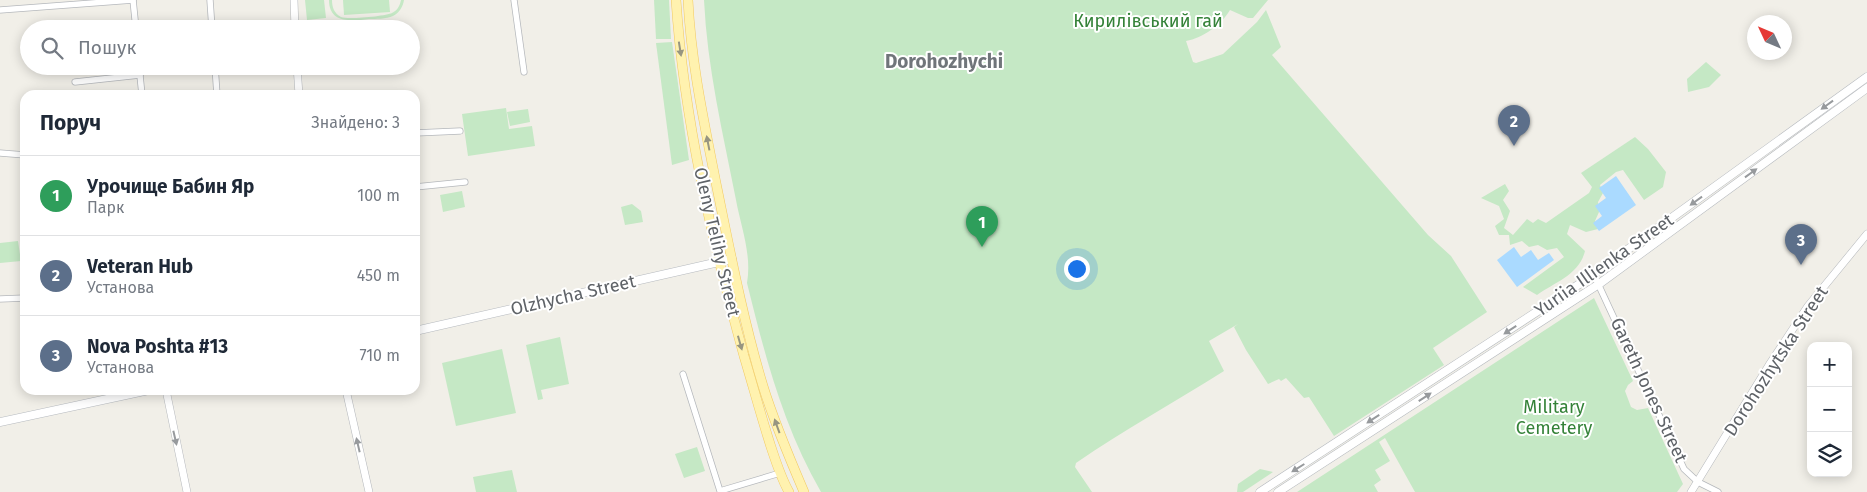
<!DOCTYPE html>
<html lang="uk">
<head>
<meta charset="utf-8">
<style>
  :root { --surface:#fff; --page:#f2f2f3; --text:#1f2937; --muted:#747a83; --line:#e0e1e3; --accent:#1a73e8 }
  body { margin:0; font-family:"Fira Sans",sans-serif; background:var(--page); color:var(--text) }
  .controls { position:absolute; right:15px; bottom:15px; display:grid; overflow:hidden; border-radius:10px; box-shadow:0 2px 12px #0003 }
  .controls button { width:45px; height:45px; display:grid; place-items:center; padding:0; border:0; border-bottom:1px solid var(--line); background:var(--surface); color:var(--text); font:25px sans-serif }
  .compass { position:absolute; left:1747px; top:15px; width:45px; height:45px; border-radius:50%; background:var(--surface); box-shadow:0 2px 12px #0003; rotate:314deg }
  .you { position:absolute; left:1076px; top:268px; width:18px; height:18px; margin:-12px; border:4px solid #fff; border-radius:50%; background:#1a73e8; box-shadow:0 0 0 8px #1a73e833 }
  .badge { display:grid; place-items:center; width:32px; height:32px; border-radius:50%; background:var(--accent); color:#fff; font-size:16px; font-weight:700 }
  .pin { position:absolute; translate:-50% -41px; filter:drop-shadow(0 1px 2px #0008) }
  .pin::after { content:''; position:absolute; top:26px; width:18px; height:15px; background:inherit; clip-path:polygon(0 0,100% 0,50% 100%) }
  .list { margin:0; padding:0; list-style:none }
  h2 { display:flex; justify-content:space-between; align-items:center; height:65px; margin:0; padding:0 20px; font-size:21px }
  h2 small { font-size:16px; font-weight:400; color:var(--muted) }
  .list li { display:grid; grid-template-columns:32px 1fr auto; gap:15px; align-items:center; box-sizing:border-box; height:80px; padding:0 20px; border-top:1px solid var(--line) }
  .list b { display:block; font-size:19px; white-space:nowrap }
  .list p { margin:0; font-size:16px; white-space:nowrap; color:var(--muted) }
  .list em { font-size:16px; font-style:normal; color:var(--muted) }
  .icon { flex:none; width:28px; height:28px; fill:none; stroke:currentColor; stroke-width:2; stroke-linecap:round; stroke-linejoin:round }
  .map { position:relative; flex:none; width:1867px; height:492px; overflow:hidden }
  .search { position:absolute; background:var(--surface); box-shadow:0 2px 12px #0003; left:20px; top:20px; width:400px; height:55px; display:flex; align-items:center; gap:12px; box-sizing:border-box; padding:0 18px; border-radius:28px; color:var(--muted); font-size:19px }
  .panel { position:absolute; background:var(--surface); box-shadow:0 2px 12px #0003; left:20px; top:90px; width:400px; height:305px; border-radius:15px }
  .map>svg:first-child { display:block }
  .green { fill:#c5e8c5 }
  .water { fill:#aadaff }
  .lines { fill:none; stroke-linecap:round; stroke-linejoin:round }
  .minor-casing { stroke:#b5b8bc; stroke-width:7 }
  .tertiary-casing { stroke:#b5b8bc; stroke-width:8 }
  .secondary-casing { stroke:#b6babf; stroke-width:9 }
  .primary-casing { stroke:#f2c960; stroke-width:10 }
  .minor { stroke:#fff; stroke-width:5.5 }
  .tertiary { stroke:#fff; stroke-width:7 }
  .secondary { stroke:#fff; stroke-width:8 }
  .primary { stroke:#fff2af; stroke-width:9 }
  .oneway { fill:#979581 }
  .oneway2 { fill:#979a9d }
  .labels { text-anchor:middle; stroke-width:4; stroke-linejoin:round; paint-order:stroke }
  .park-label { font-size:18px; fill:#348238; stroke:#fff }
  .street-label { font-size:18px; fill:#5f6368; stroke:#fff }
  .neighbourhood-label { font-size:19px; font-weight:bold; fill:#70757a; stroke:#fff }
</style>
</head>
<body>
<div class="map">
<svg width="1867" height="492" viewBox="0 0 1867 492">
  <rect width="100%" height="100%" fill="#f1efe8"/>
  <g class="green">
    <polygon points="305,0 324,0 326,18 307,20"/>
    <path d="M 329,0 L 332,0 C 332,7 334,13 341,17 C 348,20 386,16 392,13 C 398,10 400,5 401,0 L 404,0 C 403,7 399,13 393,16 C 386,19 376,19 369,19 C 352,21 329,24 329,0 Z"/>
    <polygon points="343,0 389,0 390,12 344,15"/>
    <polygon points="654,0 669,0 671,39 656,39"/>
    <path d="M 704,0 L 1268,0 L 1253,18 L 1248,18 L 1230,10 C 1221,25 1203,38 1186,41 L 1193,62 L 1196,63 L 1223,54 L 1257,22 L 1266,10 L 1281,47 L 1272,55 L 1428,235 L 1451,256 L 1487,312 L 1433,348 L 1444,365 L 1334,436 L 1309,397 L 1304,398 L 1286,378 L 1281,381 L 1279,379 L 1268,384 L 1246,350 L 1234,327 L 1238,324 L 1209,341 L 1224,371 C 1175,402 1124,430 1076,463 L 1075,467 L 1092,492 L 821,492 C 783,426 765,356 747,283 C 752,255 741,227 736,200 C 723,134 707,67 704,0 Z"/>
    <polygon points="672,42 689,160 672,165 656,43"/>
    <polygon points="1706,62 1721,75 1709,87 1688,92 1687,79"/>
    <polygon points="506,108 509,129 532,126 535,146 468,156 462,114"/>
    <polygon points="528,109 530,122 510,126 507,112"/>
    <path d="M 1635,137 L 1648,149 L 1666,172 L 1663,187 L 1644,200 L 1623,170 L 1616,172 L 1600,185 L 1603,193 L 1598,202 L 1599,212 L 1595,221 L 1598,229 L 1586,232 L 1570,225 L 1567,234 L 1585,251 C 1579,275 1555,282 1537,295 L 1523,287 L 1564,257 L 1557,248 L 1547,250 L 1538,245 L 1529,247 L 1522,241 L 1510,245 L 1509,235 L 1499,235 L 1495,226 L 1504,219 L 1499,206 L 1481,198 L 1505,184 L 1509,191 L 1503,200 L 1510,211 L 1504,228 L 1513,235 L 1527,219 L 1533,223 L 1538,219 L 1546,223 L 1589,193 L 1592,187 L 1581,173 Z"/>
    <polygon points="462,191 465,207 443,212 440,195"/>
    <polygon points="632,204 641,211 643,222 625,225 621,207"/>
    <polygon points="18,241 21,261 0,263 0,243"/>
    <polygon points="1594,298 1633,381 1628,385 1625,391 1631,407 1637,410 1648,408 1683,484 1677,492 1415,492 1385,438 1379,442 1390,461 1375,470 1381,480 1374,485 1378,492 1297,492"/>
    <polygon points="560,337 569,384 541,390 543,399 538,400 526,345"/>
    <polygon points="502,349 516,413 456,426 442,363"/>
    <polygon points="697,447 705,471 684,478 675,454"/>
    <polygon points="1260,469 1273,472 1243,492 1237,492 1238,484"/>
    <polygon points="512,470 517,492 476,492 473,477"/>
  </g>
  <g class="water">
    <polygon points="1616,176 1636,205 1599,231 1593,223 1602,216 1595,206 1606,198 1599,188"/>
    <polygon points="1514,247 1521,257 1531,250 1538,260 1549,253 1554,260 1517,287 1497,260"/>
  </g>
  <g class="lines">
    <defs>
      <g id="minor">
        <polyline points="133,0 136,29"/>
        <polyline points="210,0 212,29"/>
        <polyline points="514,0 524,72"/>
        <polyline points="0,10 133,0"/>
        <polyline points="139,66 142,95"/>
        <polyline points="215,66 217,95"/>
        <polyline points="75,82 140,75"/>
        <polyline points="415,133 460,131"/>
        <polyline points="0,153 25,155"/>
        <polyline points="415,187 465,182"/>
        <polyline points="1594,275 1684,469 1698,482 1718,492"/>
        <polyline points="0,299 25,298"/>
        <polyline points="683,374 720,491 780,473"/>
      </g>
      <g id="tertiary">
        <polyline points="294,0 295,29"/>
        <polyline points="297,66 299,95"/>
        <polyline points="166,390 187,492"/>
        <polyline points="346,390 369,492"/>
        <polyline points="1691,492 1769,365 1808,306 1867,234"/>
      </g>
      <g id="secondary">
        <polyline points="415,331 732,259"/>
        <polyline points="0,422 149,390"/>
        <polyline points="1260,492 1584,281 1867,77"/>
        <polyline points="1278,492 1599,284 1867,88"/>
      </g>
      <g id="primary">
        <path d="M 676,0 C 684,121 712,240 744,356 C 753,386 761,416 771,447 C 776,462 781,478 789,492"/>
        <path d="M 688,0 C 691,62 704,122 716,183 C 730,251 743,320 763,386 C 774,422 789,457 804,492"/>
      </g>
    </defs>
    <use href="#minor" class="minor-casing"/>
    <use href="#tertiary" class="tertiary-casing"/>
    <use href="#secondary" class="secondary-casing"/>
    <use href="#primary" class="primary-casing"/>
    <use href="#minor" class="minor"/>
    <use href="#tertiary" class="tertiary"/>
    <use href="#secondary" class="secondary"/>
    <use href="#primary" class="primary"/>
  </g>
  <defs><path id="oneway-solid" d="M-6-.8H1V-3.2L6.5 0L1 3.2V.8H-6Z" transform="scale(1.25)"/></defs>
  <g class="oneway">
    <use href="#oneway-solid" transform="translate(680 49) rotate(81)"/>
    <use href="#oneway-solid" transform="translate(708 143) rotate(-101)"/>
    <use href="#oneway-solid" transform="translate(740 343) rotate(74)"/>
    <use href="#oneway-solid" transform="translate(777 426) rotate(-110)"/>
  </g>
  <g class="oneway2">
    <use href="#oneway-solid" transform="translate(1827 105) rotate(144)"/>
    <use href="#oneway-solid" transform="translate(1751 173) rotate(-36)"/>
    <use href="#oneway-solid" transform="translate(1696 201) rotate(144)"/>
    <use href="#oneway-solid" transform="translate(1510 330) rotate(147)"/>
    <use href="#oneway-solid" transform="translate(1425 397) rotate(-33)"/>
    <use href="#oneway-solid" transform="translate(1373 419) rotate(147)"/>
    <use href="#oneway-solid" transform="translate(175 438) rotate(77)"/>
    <use href="#oneway-solid" transform="translate(358 445) rotate(-103)"/>
    <use href="#oneway-solid" transform="translate(1298 468) rotate(148)"/>
  </g>
  <g class="labels">
    <g class="park-label">
      <text x="1148" y="27">Кирилівський гай</text>
      <text x="1554" y="413">Military<tspan x="1554" dy="21">Cemetery</tspan></text>
    </g>
    <g class="street-label">
      <text transform="translate(717 242) rotate(77)" y="6">Oleny Telihy Street</text>
      <text transform="translate(1604 265) rotate(-35)" y="6">Yuriia Illienka Street</text>
      <text transform="translate(573 295) rotate(-13)" y="6">Olzhycha Street</text>
      <text transform="translate(1776 361) rotate(-57)" y="6">Dorohozhytska Street</text>
      <text transform="translate(1649 390) rotate(65)" y="6">Gareth Jones Street</text>
    </g>
    <g class="neighbourhood-label">
      <text x="944" y="68">Dorohozhychi</text>
    </g>
  </g>
</svg>
<div class="controls">
<button>+</button>
<button>−</button>
<button><svg class="icon" aria-label="layers" viewBox="0 0 24 24"><path d="M12 4l9 5-9 5-9-5zM3 14l9 5 9-5"/></svg></button>
</div>
<svg class="compass" viewBox="-18 -18 36 36"><path d="M0-13l5 13h-10z" fill="#e53935"/><path d="M0 13l5-13h-10z" fill="#747a83"/></svg>
<div class="you"></div>
<div class="pin badge" style="left:982px;top:247px;background:#2e9e5b">1</div>
<div class="pin badge" style="left:1514px;top:146px;background:#5c6f8a">2</div>
<div class="pin badge" style="left:1801px;top:265px;background:#5c6f8a">3</div>
<div class="search"><svg class="icon" aria-label="search" viewBox="0 0 24 24"><circle cx="10" cy="10" r="6"/><path d="M15 15l6 6"/></svg>Пошук</div>
<section class="panel">
<h2>Поруч<small>Знайдено: 3</small></h2>
<ul class="list">
<li><span class="badge" style="background:#2e9e5b">1</span><div><b>Урочище Бабин Яр</b><p>Парк</p></div><em>100 m</em></li>
<li><span class="badge" style="background:#5c6f8a">2</span><div><b>Veteran Hub</b><p>Установа</p></div><em>450 m</em></li>
<li><span class="badge" style="background:#5c6f8a">3</span><div><b>Nova Poshta #13</b><p>Установа</p></div><em>710 m</em></li>
</ul>
</section>
</div>
</body>
</html>
